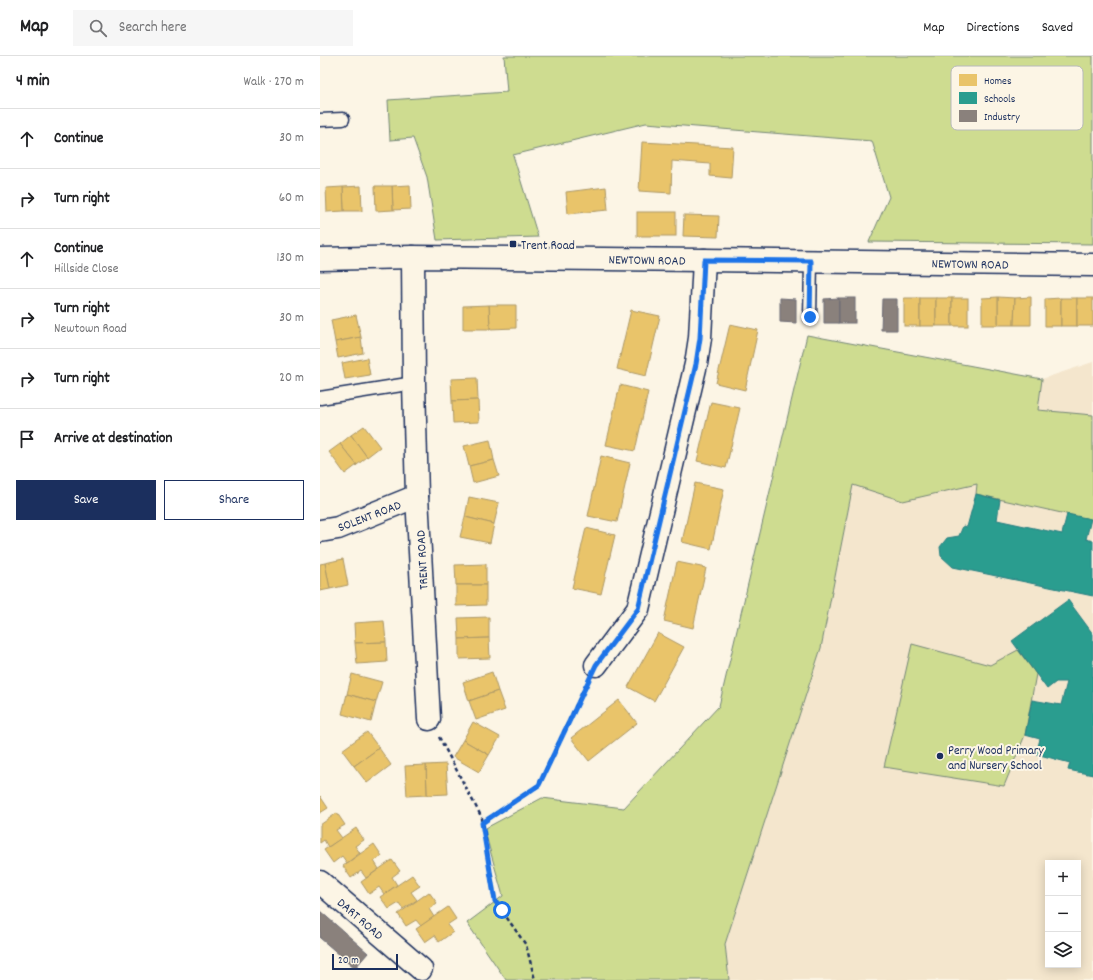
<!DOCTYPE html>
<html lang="en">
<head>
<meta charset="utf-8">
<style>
  :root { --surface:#fff; --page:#f6f6f6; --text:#202124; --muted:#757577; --line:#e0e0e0; --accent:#1b2f5e }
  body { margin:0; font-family:Dekko,sans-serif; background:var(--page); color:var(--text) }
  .controls { position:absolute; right:12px; bottom:12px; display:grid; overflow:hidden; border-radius:0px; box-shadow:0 2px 10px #0003 }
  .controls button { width:36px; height:36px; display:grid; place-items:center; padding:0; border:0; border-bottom:1px solid var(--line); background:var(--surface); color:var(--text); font:20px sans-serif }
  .scale { position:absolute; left:12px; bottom:10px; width:66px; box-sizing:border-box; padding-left:4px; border:2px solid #1b2f5e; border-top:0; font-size:11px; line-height:14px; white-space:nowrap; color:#1b2f5e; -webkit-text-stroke:3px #fcf5e5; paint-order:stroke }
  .stop { position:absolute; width:12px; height:12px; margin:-9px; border:3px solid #1a73e8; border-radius:50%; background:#fff }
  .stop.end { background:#1a73e8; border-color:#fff; box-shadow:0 1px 4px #0008 }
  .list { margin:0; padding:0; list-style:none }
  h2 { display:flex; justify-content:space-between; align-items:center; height:52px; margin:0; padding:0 16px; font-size:17px }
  h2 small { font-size:13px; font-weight:400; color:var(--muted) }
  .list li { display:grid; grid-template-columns:26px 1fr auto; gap:12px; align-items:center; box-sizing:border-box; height:60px; padding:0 16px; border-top:1px solid var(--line) }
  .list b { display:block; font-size:15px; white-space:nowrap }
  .list p { margin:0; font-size:13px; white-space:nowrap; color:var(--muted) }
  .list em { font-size:13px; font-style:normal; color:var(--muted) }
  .actions { display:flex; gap:8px; padding:12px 16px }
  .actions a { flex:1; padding:9px 0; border:1px solid var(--accent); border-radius:0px; text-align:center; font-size:14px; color:var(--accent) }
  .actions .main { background:var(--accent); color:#fff }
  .icon { flex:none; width:22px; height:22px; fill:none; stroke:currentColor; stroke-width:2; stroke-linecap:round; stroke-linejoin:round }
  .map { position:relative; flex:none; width:773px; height:924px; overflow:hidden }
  header { display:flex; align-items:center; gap:24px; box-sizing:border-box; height:56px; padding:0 20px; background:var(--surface); border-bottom:1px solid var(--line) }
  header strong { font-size:19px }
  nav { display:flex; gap:22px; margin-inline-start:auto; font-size:14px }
  .search { width:280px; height:36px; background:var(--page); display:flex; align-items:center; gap:10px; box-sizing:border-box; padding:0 14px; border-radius:0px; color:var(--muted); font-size:15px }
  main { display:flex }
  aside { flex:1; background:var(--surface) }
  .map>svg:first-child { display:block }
  .built { fill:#f4e6cd; fill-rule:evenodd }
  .green { fill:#cedc90; stroke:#748677 }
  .homes { fill:#e9c46a; stroke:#ab9766 }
  .schools { fill:#2a9d8f; stroke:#267c80 }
  .industry { fill:#8a817c; stroke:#696873 }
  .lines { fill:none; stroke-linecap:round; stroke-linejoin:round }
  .service-casing { stroke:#1b2f5e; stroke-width:15 }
  .minor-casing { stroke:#1b2f5e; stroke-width:25 }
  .secondary-casing { stroke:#1b2f5e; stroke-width:25 }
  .path { stroke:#1b2f5e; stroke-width:2.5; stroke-dasharray:4 3; stroke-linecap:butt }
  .service { stroke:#fcf5e5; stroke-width:12 }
  .minor { stroke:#fcf5e5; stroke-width:22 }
  .secondary { stroke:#fcf5e5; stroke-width:22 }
  .route { stroke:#1a73e8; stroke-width:5 }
  .poi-dot { fill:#1b2f5e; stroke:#fcf5e5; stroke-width:1.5 }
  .labels { text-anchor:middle; stroke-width:4; stroke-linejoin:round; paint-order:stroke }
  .poi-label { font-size:13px; fill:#1b2f5e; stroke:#fcf5e5; text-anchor:start }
  .street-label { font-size:13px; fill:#1b2f5e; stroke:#fcf5e5 }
  .key { fill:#fcf5e5; stroke:#b8babc; stroke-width:1 }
  .key-label { font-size:11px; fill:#1b2f5e }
</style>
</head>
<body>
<header>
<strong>Map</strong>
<div class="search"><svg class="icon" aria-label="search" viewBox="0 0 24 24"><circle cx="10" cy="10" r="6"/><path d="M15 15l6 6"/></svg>Search here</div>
<nav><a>Map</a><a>Directions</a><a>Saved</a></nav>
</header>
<main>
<aside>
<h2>4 min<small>Walk · 270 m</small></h2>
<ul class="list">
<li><svg class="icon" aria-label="ahead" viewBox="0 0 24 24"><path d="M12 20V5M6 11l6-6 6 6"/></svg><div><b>Continue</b></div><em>30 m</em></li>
<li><svg class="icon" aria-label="right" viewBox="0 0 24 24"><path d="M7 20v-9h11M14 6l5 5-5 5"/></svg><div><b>Turn right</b></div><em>60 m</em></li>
<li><svg class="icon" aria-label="ahead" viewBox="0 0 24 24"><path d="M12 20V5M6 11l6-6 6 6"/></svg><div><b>Continue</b><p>Hillside Close</p></div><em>130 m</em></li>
<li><svg class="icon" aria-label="right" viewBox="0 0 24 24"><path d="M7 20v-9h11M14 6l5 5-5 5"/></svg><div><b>Turn right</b><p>Newtown Road</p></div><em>30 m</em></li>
<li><svg class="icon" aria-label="right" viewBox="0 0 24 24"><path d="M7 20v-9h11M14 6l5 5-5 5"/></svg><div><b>Turn right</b></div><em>20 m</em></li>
<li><svg class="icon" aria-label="arrive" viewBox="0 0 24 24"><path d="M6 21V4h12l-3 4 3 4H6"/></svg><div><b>Arrive at destination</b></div></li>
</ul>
<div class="actions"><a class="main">Save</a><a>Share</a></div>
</aside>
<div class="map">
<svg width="773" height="924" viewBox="0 0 773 924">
  <rect width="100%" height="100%" fill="#fcf5e5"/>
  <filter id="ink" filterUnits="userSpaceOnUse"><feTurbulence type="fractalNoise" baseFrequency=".025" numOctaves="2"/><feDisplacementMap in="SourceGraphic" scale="8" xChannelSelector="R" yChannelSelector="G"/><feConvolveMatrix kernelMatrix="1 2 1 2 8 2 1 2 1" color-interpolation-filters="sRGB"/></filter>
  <g filter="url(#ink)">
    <path class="built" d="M 573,295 L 722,323 L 773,306 L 773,924 L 409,924 L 405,888 L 501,592 L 533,429 ZM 728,807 L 758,807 L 758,909 L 728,909 Z"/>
    <g class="green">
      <polygon points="184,0 773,0 773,188 549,186 569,141 552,85 326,67 193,99 218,181 117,184 107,121 93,82 70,84 68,44 187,36"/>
      <polygon points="487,279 722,323 718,354 773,359 773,464 656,438 657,428 583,445 533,429 501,592 405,888 409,924 186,924 147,867 183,840 164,773 222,742 304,752 399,650"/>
      <polygon points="592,588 670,609 698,594 716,618 705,679 684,730 564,711"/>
    </g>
    <g class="homes">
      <polygon points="322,86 413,91 411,122 390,120 390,108 352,105 351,137 319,135"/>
      <polygon points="90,129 91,153 73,154 72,130"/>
      <polygon points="41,130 42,155 24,155 23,131"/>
      <polygon points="55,130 72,130 73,154 56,155"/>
      <polygon points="23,131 24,155 7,156 6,132"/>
      <polygon points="286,131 288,154 248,158 246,136"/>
      <rect x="317" y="156" width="39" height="24"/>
      <polygon points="364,159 399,160 398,181 363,180"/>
      <polygon points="678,241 695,242 694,269 678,269"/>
      <polygon points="678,241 678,269 662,269 662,242"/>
      <polygon points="711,241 711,269 694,269 695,242"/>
      <rect x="584" y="242" width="16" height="28"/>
      <rect x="600" y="242" width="16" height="28"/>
      <rect x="616" y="242" width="16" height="28"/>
      <rect x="632" y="242" width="16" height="28"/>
      <polygon points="741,242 741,270 725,270 725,243"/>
      <rect x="741" y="242" width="16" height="28"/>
      <rect x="757" y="242" width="16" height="28"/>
      <polygon points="169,249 196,249 196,272 170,273"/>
      <polygon points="169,249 170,273 143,273 143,250"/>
      <polygon points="311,254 340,260 326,320 297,313"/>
      <polygon points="36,259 41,281 15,286 11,264"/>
      <polygon points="410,268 438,274 425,334 396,327"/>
      <polygon points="41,281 43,297 18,302 15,286"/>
      <polygon points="47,302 50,319 25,323 22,307"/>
      <polygon points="157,322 158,344 132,345 131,323"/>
      <polygon points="300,329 328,336 315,395 286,389"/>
      <polygon points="158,344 159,366 133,367 132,345"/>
      <polygon points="391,346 420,352 406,412 377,405"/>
      <polygon points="44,370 60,391 47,401 31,379"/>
      <polygon points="31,379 47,401 37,409 20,388"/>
      <polygon points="170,384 174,404 149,410 144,390"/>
      <polygon points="20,388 37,409 25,418 9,396"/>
      <polygon points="281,400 310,407 297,466 268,460"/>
      <polygon points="174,404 179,420 153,427 149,410"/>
      <polygon points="375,427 404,433 391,493 362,486"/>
      <polygon points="149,441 179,447 174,468 145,461"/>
      <polygon points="145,461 174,468 170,487 140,481"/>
      <polygon points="266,472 295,479 281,538 252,532"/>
      <polygon points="23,503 28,529 10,533 5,507"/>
      <polygon points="357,506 386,512 373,572 344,565"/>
      <polygon points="5,507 10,533 0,535 0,508"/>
      <polygon points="166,508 166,529 136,529 135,509"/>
      <polygon points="136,529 166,529 166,549 136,550"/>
      <polygon points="169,561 169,582 139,583 138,562"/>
      <polygon points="64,565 66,586 35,587 34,567"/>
      <polygon points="338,577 364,591 334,645 308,631"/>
      <polygon points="169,582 170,602 139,603 139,583"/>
      <polygon points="66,586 67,606 37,608 35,587"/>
      <polygon points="172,616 178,635 149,645 143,626"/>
      <polygon points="32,618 62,626 56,646 27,638"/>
      <polygon points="178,635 185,654 156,664 149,645"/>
      <polygon points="27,638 56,646 51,666 22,658"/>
      <polygon points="299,644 317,667 269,705 251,682"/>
      <polygon points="153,666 180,681 169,699 143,684"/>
      <polygon points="47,676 59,692 34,710 22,694"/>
      <polygon points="143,684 169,699 159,716 133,701"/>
      <polygon points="59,692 71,709 47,727 34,710"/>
      <polygon points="126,708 128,738 107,739 106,709"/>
      <polygon points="106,709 107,739 87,740 85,710"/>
      <polygon points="0,740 8,752 0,757"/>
      <polygon points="17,757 25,769 16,774 22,782 8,791 4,784 0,787 0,769"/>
      <polygon points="36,772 44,784 35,790 40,797 27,807 22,800 13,807 4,794"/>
      <polygon points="54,788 62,800 54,805 59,813 46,822 41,815 31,822 23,810"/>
      <polygon points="72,804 80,815 72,821 77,829 64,838 59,831 49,838 41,826"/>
      <polygon points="92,819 100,830 91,836 97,844 83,853 79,847 69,853 60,841"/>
      <polygon points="109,836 117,847 109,853 114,861 101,870 96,864 86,870 78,858"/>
      <polygon points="128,851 136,863 127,869 133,876 119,886 115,879 105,886 96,873"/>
    </g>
    <g class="schools">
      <polygon points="656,438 680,444 677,464 742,478 747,458 771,463 766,483 773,485 773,540 633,511 621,500 620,491 627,482 639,480 643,470 647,471"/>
      <polygon points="748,544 773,578 773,719 748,714 750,707 716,698 720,683 705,679 712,644 741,649 747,626 736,626 727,633 692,585"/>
    </g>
    <g class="industry">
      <polygon points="460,242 476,243 476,267 460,266"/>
      <polygon points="519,242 519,267 504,267 504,243"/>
      <rect x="519" y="242" width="16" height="25"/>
      <polygon points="562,243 577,243 577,274 561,274"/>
      <polygon points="0,855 48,897 35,912 0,882"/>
    </g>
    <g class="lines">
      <defs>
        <g id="service">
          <polyline points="0,64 23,63"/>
          <polyline points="490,261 491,205"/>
          <polyline points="0,342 94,327"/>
        </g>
        <g id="minor">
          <polyline points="93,201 94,327 97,440 109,663"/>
          <polyline points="0,475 18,472 97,440"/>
          <polyline points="276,609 318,553 376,308 380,282 384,204"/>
          <polyline points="0,826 101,913"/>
        </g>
        <polyline id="secondary" points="0,203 93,201 384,204 773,209"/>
      </defs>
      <use href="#service" class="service-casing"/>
      <use href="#minor" class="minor-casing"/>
      <use href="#secondary" class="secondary-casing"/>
      <g class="path">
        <polyline points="119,681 162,762 175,845 206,889 215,924"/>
        <polyline points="162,767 219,729 266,629"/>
      </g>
      <use href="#service" class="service"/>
      <use href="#minor" class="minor"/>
      <use href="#secondary" class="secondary"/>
    </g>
  </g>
  <g class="lines" filter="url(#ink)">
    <polyline class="route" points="182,854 175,845 162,767 219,729 276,609 318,553 376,308 380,282 384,204 491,205 490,261"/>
  </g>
  <g class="poi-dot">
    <rect x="189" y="184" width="8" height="8" rx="2"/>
    <circle cx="620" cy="700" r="4"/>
  </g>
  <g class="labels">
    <g class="poi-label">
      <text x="201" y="193">Trent Road</text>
      <text x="628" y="698">Perry Wood Primary<tspan x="628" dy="15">and Nursery School</tspan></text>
    </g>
    <g class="street-label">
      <text transform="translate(327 203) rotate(1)" y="5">NEWTOWN ROAD</text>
      <text transform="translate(650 207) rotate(1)" y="5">NEWTOWN ROAD</text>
      <text transform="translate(49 459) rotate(-21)" y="5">SOLENT ROAD</text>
      <text transform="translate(101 504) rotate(-93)" y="5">TRENT ROAD</text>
      <text transform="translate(41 862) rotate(41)" y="5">DART ROAD</text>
    </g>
  </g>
  <rect x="631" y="10" width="132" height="64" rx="6" class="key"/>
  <rect x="639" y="18" width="18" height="12" fill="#e9c46a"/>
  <rect x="639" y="36" width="18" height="12" fill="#2a9d8f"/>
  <rect x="639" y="54" width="18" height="12" fill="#8a817c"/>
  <g class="key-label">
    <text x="664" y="28">Homes</text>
    <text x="664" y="46">Schools</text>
    <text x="664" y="64">Industry</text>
  </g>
</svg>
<div class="controls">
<button>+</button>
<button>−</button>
<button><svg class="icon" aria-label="layers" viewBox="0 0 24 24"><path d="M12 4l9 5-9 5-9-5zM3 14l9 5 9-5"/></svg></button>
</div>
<div class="scale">20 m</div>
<div class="stop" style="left:182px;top:854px"></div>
<div class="stop end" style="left:490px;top:261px"></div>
</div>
</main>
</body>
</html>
